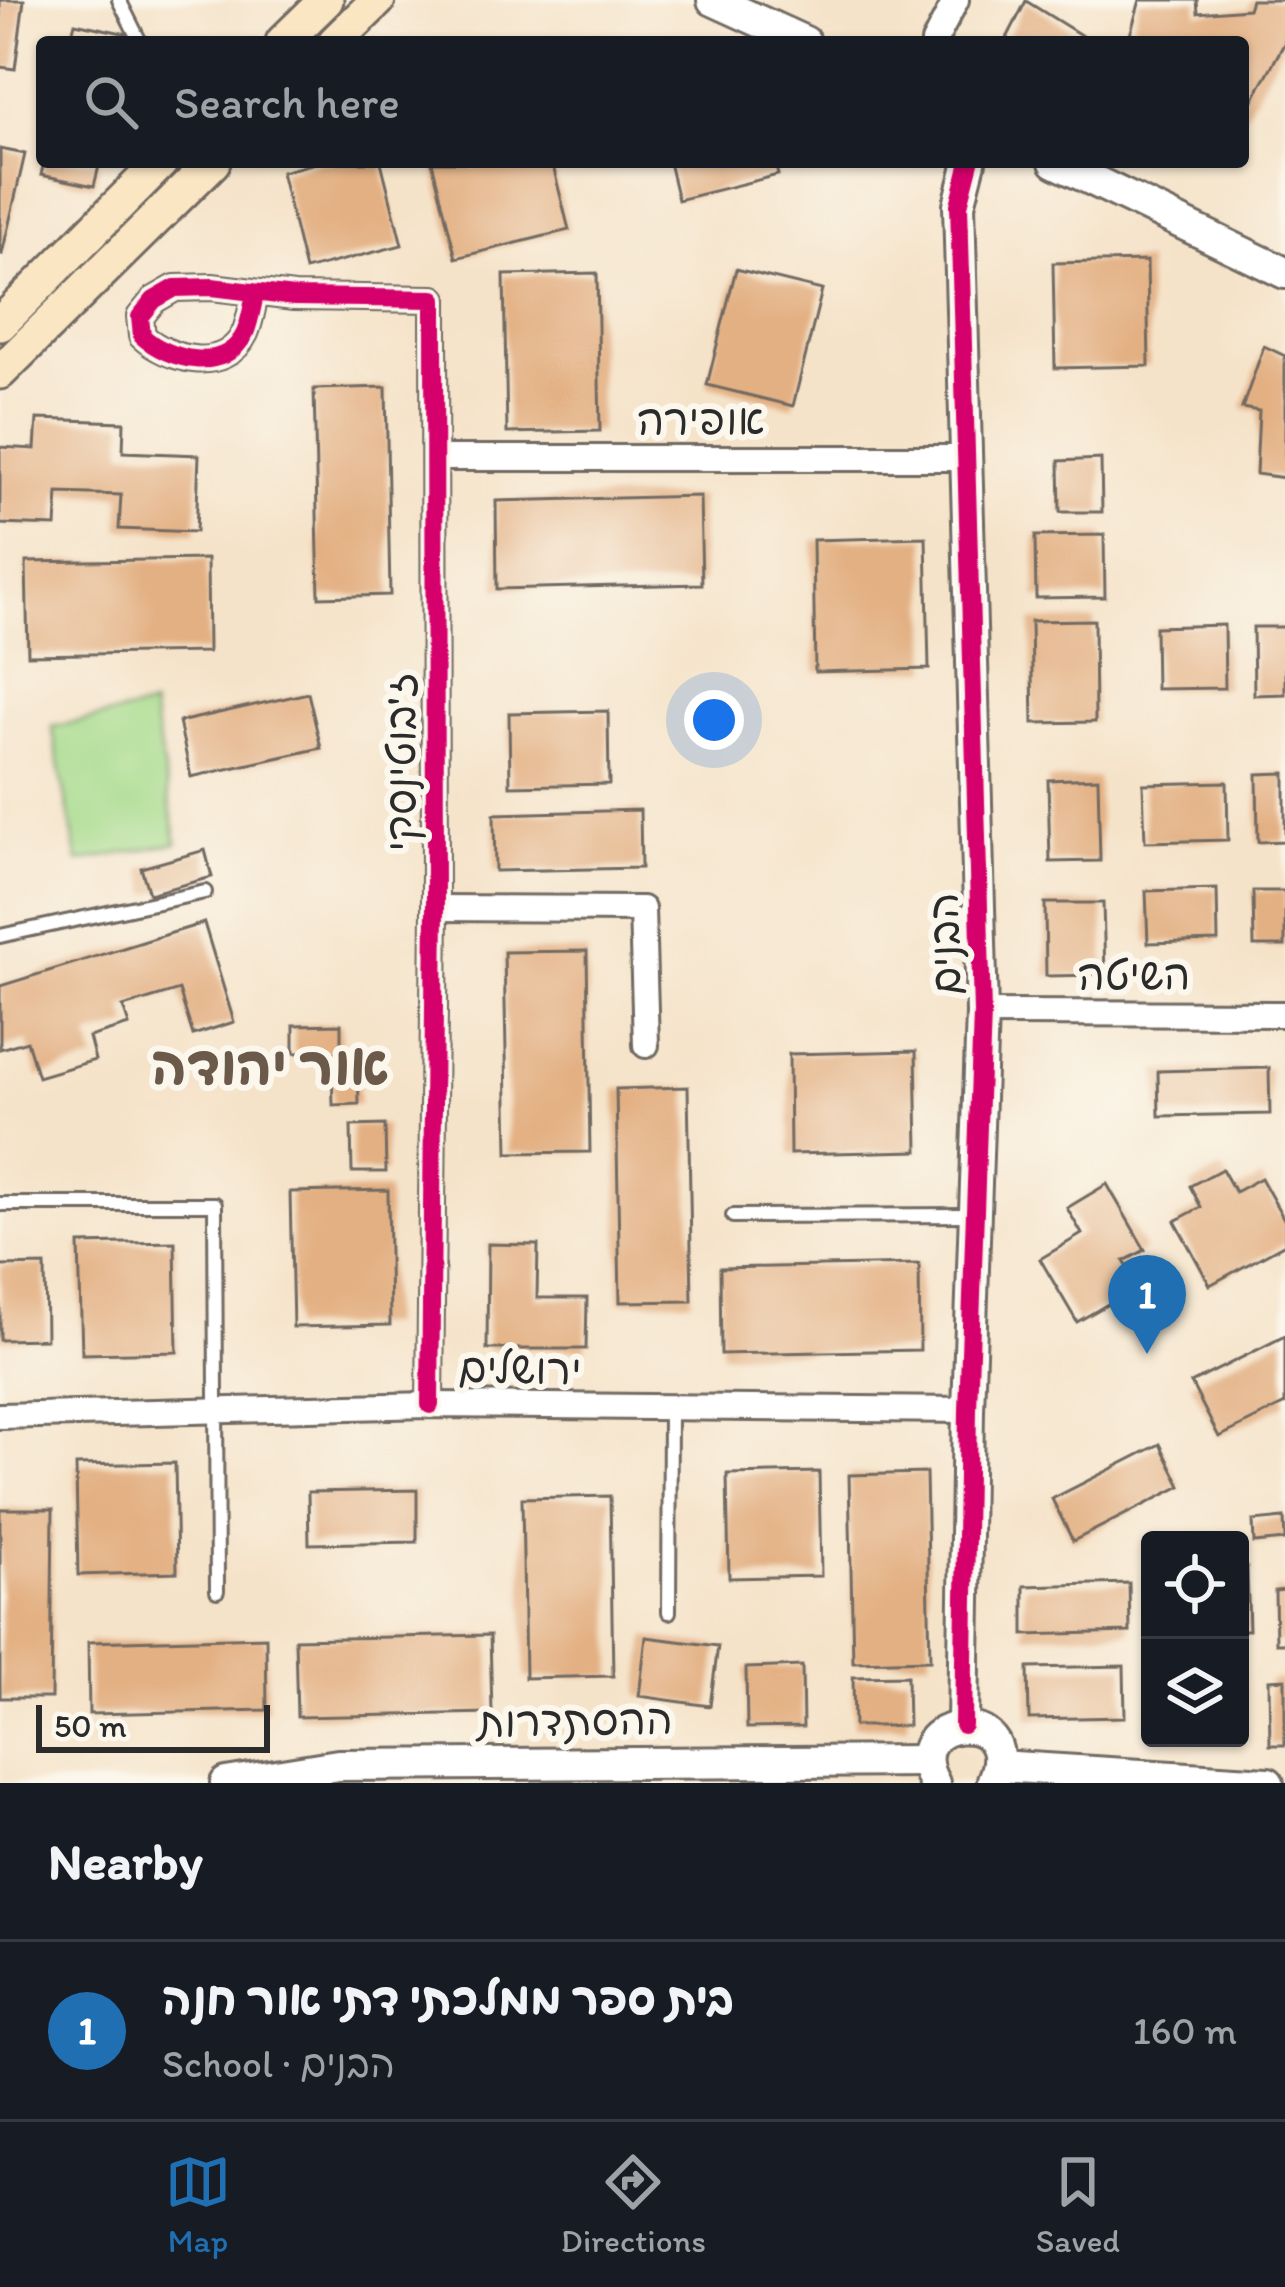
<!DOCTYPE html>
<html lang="en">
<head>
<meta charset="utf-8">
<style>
  :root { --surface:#171b24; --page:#20242c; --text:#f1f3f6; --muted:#9ea1a6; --line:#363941; --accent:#1f6fb2 }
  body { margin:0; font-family:Itim,"Playpen Sans Hebrew",sans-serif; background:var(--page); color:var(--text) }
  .controls { position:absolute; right:36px; bottom:36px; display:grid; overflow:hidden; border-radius:12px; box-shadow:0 3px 9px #0004 }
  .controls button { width:108px; height:108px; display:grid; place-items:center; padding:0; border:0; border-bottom:3px solid var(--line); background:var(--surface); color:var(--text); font:60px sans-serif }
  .scale { position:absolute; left:36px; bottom:30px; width:234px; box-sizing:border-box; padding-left:12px; border:6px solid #2b2b2b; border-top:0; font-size:33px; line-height:42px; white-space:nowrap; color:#2b2b2b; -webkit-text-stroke:9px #fbf7ec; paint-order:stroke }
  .you { position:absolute; left:714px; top:720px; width:42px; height:42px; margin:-30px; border:9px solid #fff; border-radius:50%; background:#1a73e8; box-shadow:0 0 0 18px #1a73e833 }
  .badge { display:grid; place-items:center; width:78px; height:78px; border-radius:50%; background:var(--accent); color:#fff; font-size:39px; font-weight:700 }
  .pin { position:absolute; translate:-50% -99px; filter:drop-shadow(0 3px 6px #0008) }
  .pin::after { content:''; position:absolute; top:63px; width:42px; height:36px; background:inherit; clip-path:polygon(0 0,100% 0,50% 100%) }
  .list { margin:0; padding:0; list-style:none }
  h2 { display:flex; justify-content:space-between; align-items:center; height:156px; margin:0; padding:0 48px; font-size:51px }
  h2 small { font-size:39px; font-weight:400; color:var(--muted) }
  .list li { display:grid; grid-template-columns:78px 1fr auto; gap:36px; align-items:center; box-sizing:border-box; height:180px; padding:0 48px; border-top:3px solid var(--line) }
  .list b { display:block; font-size:45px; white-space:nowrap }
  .list p { margin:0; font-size:39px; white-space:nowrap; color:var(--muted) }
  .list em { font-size:39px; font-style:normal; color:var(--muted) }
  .icon { flex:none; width:66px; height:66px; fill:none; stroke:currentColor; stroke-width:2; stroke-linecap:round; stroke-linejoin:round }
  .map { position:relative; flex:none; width:1285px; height:1783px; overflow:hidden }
  .search { position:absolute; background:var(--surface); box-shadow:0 3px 9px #0004; left:36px; right:36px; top:36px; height:132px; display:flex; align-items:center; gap:30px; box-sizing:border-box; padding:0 42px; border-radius:12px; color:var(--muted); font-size:45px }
  .sheet { height:336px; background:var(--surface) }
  nav { display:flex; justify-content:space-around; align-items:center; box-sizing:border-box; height:168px; border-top:3px solid var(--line); background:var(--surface); font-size:33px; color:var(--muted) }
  nav a { display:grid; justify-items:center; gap:6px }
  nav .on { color:var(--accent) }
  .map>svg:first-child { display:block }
  .green { fill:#a5da8a; stroke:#68825a; stroke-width:3 }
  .building { fill:#e3b083 }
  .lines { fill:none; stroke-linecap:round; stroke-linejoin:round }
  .service-casing { stroke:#726b62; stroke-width:18 }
  .minor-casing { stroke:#726b62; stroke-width:30 }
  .tertiary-casing { stroke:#726b62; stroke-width:36 }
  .secondary-casing { stroke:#726b62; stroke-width:39 }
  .service { stroke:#fff; stroke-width:12 }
  .minor { stroke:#fff; stroke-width:24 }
  .tertiary { stroke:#fff; stroke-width:30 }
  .secondary { stroke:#fbe6c4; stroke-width:33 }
  .cycleway-casing { stroke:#fbf7ec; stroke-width:26 }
  .cycleway { stroke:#d6006c; stroke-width:18 }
  .labels { text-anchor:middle; stroke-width:12; stroke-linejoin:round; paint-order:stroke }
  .street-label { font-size:42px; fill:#2b2b2b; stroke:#fbf7ec }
  .district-label { font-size:54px; font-weight:bold; fill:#6b5a4a; stroke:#fbf7ec }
</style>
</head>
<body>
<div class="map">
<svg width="1285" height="1783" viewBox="0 0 1285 1783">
  <rect width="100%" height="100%" fill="#fbf7ec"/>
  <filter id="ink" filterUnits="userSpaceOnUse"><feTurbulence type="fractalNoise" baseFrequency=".00833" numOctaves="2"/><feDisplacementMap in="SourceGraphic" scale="24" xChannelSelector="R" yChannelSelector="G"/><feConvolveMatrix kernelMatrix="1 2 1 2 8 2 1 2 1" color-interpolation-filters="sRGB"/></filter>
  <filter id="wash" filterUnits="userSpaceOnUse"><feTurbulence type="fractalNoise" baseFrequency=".004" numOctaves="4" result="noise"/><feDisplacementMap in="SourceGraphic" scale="48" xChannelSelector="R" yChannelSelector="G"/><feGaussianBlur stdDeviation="2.7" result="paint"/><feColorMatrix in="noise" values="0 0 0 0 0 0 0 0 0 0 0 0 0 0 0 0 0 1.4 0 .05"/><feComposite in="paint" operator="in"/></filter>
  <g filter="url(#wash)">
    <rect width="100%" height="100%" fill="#f5e3c9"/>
    <polygon class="green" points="152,707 177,843 78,862 52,727"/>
    <g id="blocks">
      <g class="building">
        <polygon points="0,0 24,0 15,69 0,67"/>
        <polygon points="1140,0 1197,0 1198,13 1248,9 1251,0 1285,0 1285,42 1243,118 1243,42 1128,42"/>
        <polygon points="1026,1 1092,42 1005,42"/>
        <polygon points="75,23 127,34 126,42 70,42"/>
        <polygon points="0,149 25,154 2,254 0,253"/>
        <polygon points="44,162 100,162 94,186 41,175"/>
        <polygon points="320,162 381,162 402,245 305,270 281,172"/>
        <polygon points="432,162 552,162 569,230 456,258"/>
        <polygon points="669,162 775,162 778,175 678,200"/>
        <polygon points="1147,261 1149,366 1055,368 1053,263"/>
        <polygon points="736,269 822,290 793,406 707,385"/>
        <polygon points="597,273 600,431 507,433 504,275"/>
        <polygon points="1264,346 1285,356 1285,478 1256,474 1259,411 1242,408"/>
        <polygon points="386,387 390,595 319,597 314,389"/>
        <polygon points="37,419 124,422 123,452 199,455 196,532 119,529 121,495 58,493 56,526 0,524 0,447 35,449"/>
        <polygon points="1101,459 1102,512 1060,512 1059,461"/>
        <polygon points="700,496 702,584 497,589 496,501"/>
        <polygon points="1104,535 1105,597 1036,598 1035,536"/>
        <polygon points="926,537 929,669 815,672 813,540"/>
        <polygon points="207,559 208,652 28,655 26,562"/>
        <polygon points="1094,620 1095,722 1033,723 1031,621"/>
        <polygon points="1224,625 1225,688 1156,689 1155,627"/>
        <polygon points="1253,627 1285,627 1285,694 1254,695"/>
        <polygon points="308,693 321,748 191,777 179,722"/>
        <polygon points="608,711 609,784 510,786 509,713"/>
        <polygon points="1285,773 1285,841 1258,842 1257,774"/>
        <polygon points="1098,778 1100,861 1050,862 1048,780"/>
        <polygon points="1227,782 1228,840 1145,842 1143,784"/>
        <polygon points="640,810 641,868 495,871 494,814"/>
        <polygon points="205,850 212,877 149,894 141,868"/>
        <polygon points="1217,889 1218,941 1148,943 1146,891"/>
        <polygon points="1253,891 1285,891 1285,946 1254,946"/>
        <polygon points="1045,903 1103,903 1105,975 1046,976"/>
        <polygon points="204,923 234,1022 193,1035 179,990 123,1007 129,1025 89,1037 95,1060 38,1077 27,1041 0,1049 0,986"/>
        <polygon points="587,951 590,1152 508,1153 504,952"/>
        <polygon points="341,1024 341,1052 294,1053 294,1025"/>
        <polygon points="916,1051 918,1151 790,1154 789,1054"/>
        <polygon points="332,1062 358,1062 359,1104 333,1105"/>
        <polygon points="1269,1068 1270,1114 1159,1116 1158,1071"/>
        <polygon points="688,1087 692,1301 620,1302 616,1089"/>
        <polygon points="385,1125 386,1172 352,1172 351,1126"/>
        <polygon points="1222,1169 1235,1192 1261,1178 1285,1221 1285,1244 1210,1285 1175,1221 1201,1207 1190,1186"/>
        <polygon points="1107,1184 1145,1250 1124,1261 1139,1286 1077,1322 1040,1259 1082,1234 1067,1208"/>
        <polygon points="388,1190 390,1325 293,1327 290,1192"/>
        <polygon points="175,1242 177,1352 82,1354 79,1244"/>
        <polygon points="488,1244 538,1245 537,1298 587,1298 586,1349 487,1349"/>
        <polygon points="919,1264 920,1350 721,1354 720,1268"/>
        <polygon points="45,1265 46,1339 0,1340 0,1266"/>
        <polygon points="1285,1336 1285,1404 1219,1437 1191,1383"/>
        <polygon points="1160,1444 1181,1486 1073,1541 1052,1499"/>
        <polygon points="175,1463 177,1572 78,1575 76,1465"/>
        <polygon points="819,1472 821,1576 729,1578 727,1474"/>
        <polygon points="926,1473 930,1660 853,1662 849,1475"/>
        <polygon points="417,1490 417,1542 309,1544 308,1492"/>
        <polygon points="610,1496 613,1676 525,1678 522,1498"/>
        <polygon points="0,1509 53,1509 51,1698 0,1698"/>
        <polygon points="1284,1518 1285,1540 1254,1543 1253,1521"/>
        <polygon points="1240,1567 1247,1567 1249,1630 1240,1630"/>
        <polygon points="1129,1583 1130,1632 1024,1635 1024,1586"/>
        <polygon points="1285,1590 1285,1643 1276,1643 1275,1591"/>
        <polygon points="490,1635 492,1713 297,1717 295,1639"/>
        <polygon points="266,1637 267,1710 89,1714 88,1642"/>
        <polygon points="646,1637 718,1646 710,1706 639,1696"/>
        <polygon points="802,1666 803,1727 747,1728 746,1668"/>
        <polygon points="1124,1666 1125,1717 1029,1719 1028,1668"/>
        <polygon points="907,1676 908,1726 854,1726 853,1677"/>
        <polygon points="1285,1679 1285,1745 1270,1745 1269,1680"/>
      </g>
    </g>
  </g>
  <g filter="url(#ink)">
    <use href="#blocks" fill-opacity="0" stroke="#726b62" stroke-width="3"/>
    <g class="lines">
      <defs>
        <g id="service">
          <polyline points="119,0 140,42"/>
          <polyline points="0,936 205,892"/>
          <polyline points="0,1204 215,1204 217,1591"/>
          <polyline points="733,1216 972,1215"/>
          <polyline points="669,1612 670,1410"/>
        </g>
        <g id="minor">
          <polyline points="934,42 956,0"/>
          <path d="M 255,295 C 252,307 250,322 245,333 C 225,375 168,360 142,336 L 140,317 L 154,300 L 175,288 L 212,287 L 294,297 L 434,299 L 435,908 L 430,1405"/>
          <polyline points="437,458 965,458"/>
          <polyline points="435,908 642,909 646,1045"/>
          <polyline points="982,1013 1285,1014"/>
          <polyline points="0,1416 430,1405 968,1410"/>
        </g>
        <g id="tertiary">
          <polyline points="713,0 805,42"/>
          <polyline points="1055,162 1285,273"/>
          <polyline points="963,1725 968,1410 982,1013 959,205 970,162"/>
          <polyline points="998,1766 1268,1783"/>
          <polyline points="226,1783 338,1765 926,1761"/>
          <path d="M 934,1783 C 895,1713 1025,1706 993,1780"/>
        </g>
        <g id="secondary">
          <polyline points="283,42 326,0"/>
          <polyline points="335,42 378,0"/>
          <polyline points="0,324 161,162"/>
          <polyline points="0,372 213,162"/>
        </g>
      </defs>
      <use href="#service" class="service-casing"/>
      <use href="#minor" class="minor-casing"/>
      <use href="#tertiary" class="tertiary-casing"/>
      <use href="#secondary" class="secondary-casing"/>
      <use href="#service" class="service"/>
      <use href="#minor" class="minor"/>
      <use href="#tertiary" class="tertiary"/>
      <use href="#secondary" class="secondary"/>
      <defs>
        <g id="cycleway">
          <path d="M 255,295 C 252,307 250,322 245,333 C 225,375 168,360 142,336 L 140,317 L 154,300 L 175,288 L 212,287 L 294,297 L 434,299 L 435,908 L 430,1405"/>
          <polyline points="963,1725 968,1410 982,1013 959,205 970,162"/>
        </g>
      </defs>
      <use href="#cycleway" class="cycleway-casing"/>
      <use href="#cycleway" class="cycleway"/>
    </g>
  </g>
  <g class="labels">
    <g class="street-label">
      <text x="701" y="434">אופירה</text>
      <text transform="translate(400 762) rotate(-90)" y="15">ז'בוטינסקי</text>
      <text transform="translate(944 944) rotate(-92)" y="15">הבנים</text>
      <text x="1134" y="989">השיטה</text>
      <text transform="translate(520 1368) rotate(1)" y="15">ירושלים</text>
      <text transform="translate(575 1720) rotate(-1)" y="15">ההסתדרות</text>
    </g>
    <g class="district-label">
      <text x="270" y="1084">אור יהודה</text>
    </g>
  </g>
</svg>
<div class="controls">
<button><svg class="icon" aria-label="locate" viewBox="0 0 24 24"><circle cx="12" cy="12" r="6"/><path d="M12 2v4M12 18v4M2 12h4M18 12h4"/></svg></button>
<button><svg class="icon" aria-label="layers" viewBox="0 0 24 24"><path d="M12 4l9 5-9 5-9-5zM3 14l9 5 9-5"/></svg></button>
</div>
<div class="scale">50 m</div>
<div class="you"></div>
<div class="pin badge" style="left:1147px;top:1354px">1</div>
<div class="search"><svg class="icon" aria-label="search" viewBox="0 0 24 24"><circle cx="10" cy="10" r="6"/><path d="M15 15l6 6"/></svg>Search here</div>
</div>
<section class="sheet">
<h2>Nearby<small></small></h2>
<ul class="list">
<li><span class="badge">1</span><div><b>בית ספר ממלכתי דתי אור חנה</b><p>School · הבנים</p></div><em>160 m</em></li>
</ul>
</section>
<nav>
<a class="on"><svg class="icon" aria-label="map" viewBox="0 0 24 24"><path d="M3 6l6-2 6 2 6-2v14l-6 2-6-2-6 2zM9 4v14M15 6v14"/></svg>Map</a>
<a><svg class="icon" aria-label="directions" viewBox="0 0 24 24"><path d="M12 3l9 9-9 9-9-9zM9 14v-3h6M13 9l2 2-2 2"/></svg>Directions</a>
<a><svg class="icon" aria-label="saved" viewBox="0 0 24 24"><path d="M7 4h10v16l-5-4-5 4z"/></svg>Saved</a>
</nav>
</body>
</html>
